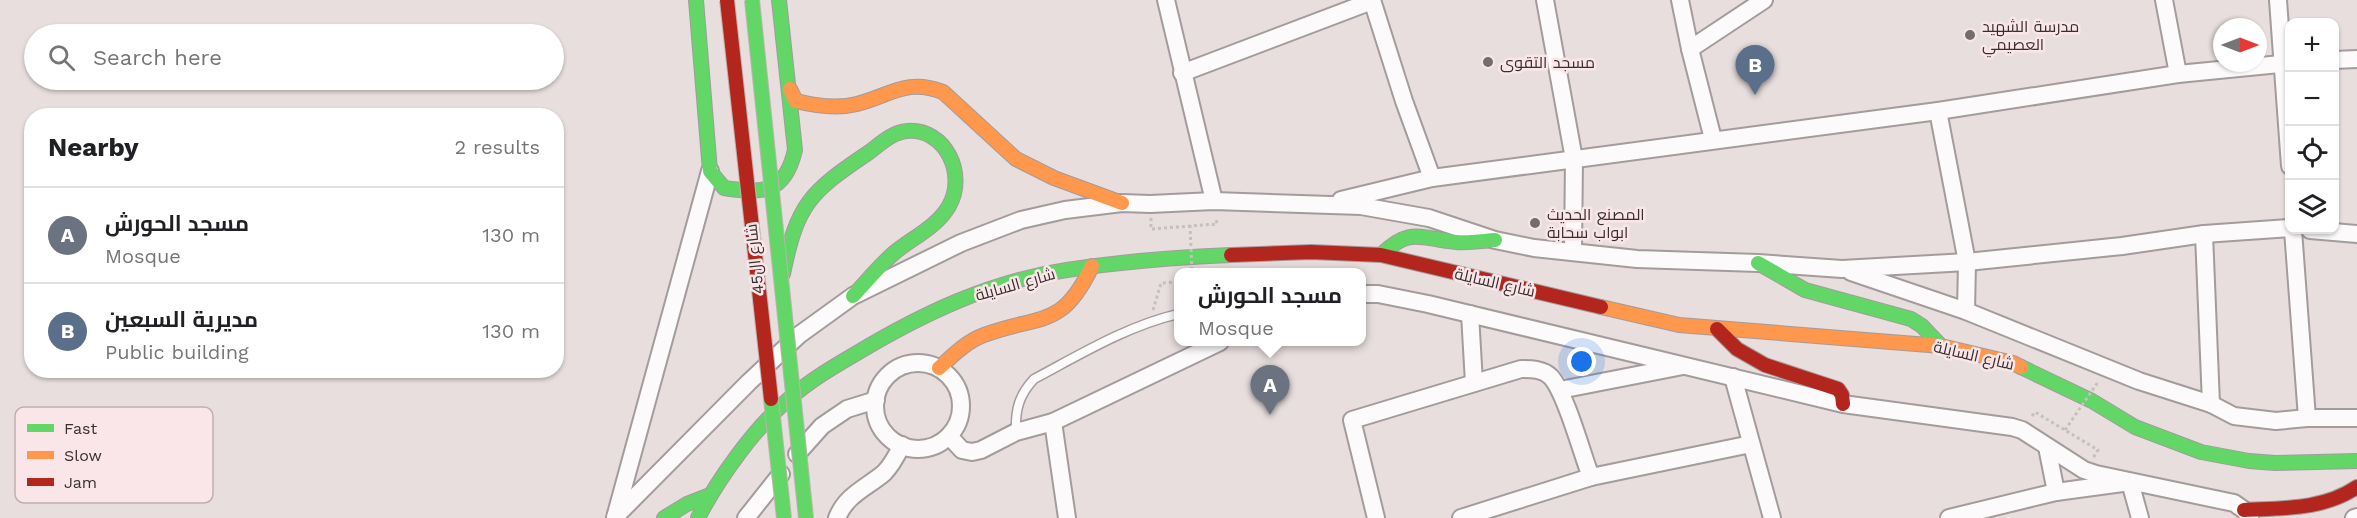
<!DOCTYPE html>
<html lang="en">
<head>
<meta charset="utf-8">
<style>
  :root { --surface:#fff; --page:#f2f2f2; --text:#202124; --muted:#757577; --line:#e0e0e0; --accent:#756d6d }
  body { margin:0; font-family:"Work Sans",Cairo,sans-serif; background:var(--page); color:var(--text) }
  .controls { position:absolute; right:18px; top:18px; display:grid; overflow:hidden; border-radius:12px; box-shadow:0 2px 4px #0004 }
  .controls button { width:54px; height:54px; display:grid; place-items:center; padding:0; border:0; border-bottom:2px solid var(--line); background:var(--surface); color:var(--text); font:30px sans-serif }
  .compass { position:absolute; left:2213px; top:18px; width:54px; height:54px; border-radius:50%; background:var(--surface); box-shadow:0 2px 4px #0004; rotate:90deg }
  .you { position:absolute; left:1582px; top:362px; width:21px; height:21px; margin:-15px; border:4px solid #fff; border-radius:50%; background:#1a73e8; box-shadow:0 0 0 9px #1a73e833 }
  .badge { display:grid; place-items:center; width:39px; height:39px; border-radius:50%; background:var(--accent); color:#fff; font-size:20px; font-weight:700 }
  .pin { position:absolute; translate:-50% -50px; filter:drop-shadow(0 2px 3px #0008) }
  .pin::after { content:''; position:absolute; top:32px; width:21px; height:18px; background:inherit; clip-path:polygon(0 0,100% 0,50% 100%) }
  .popup { position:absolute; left:1174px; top:268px; width:192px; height:78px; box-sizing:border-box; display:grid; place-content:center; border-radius:12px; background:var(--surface); filter:drop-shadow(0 2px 4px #0005); font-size:20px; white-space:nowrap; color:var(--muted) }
  .popup b { font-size:22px; color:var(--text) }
  .popup::after { content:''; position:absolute; left:50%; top:100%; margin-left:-12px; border:12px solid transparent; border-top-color:var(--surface) }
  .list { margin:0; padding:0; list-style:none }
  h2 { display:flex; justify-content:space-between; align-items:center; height:78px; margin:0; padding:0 24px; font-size:26px }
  h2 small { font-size:20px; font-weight:400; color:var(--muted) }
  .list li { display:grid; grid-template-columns:39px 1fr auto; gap:18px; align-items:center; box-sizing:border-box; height:96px; padding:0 24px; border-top:2px solid var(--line) }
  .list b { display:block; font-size:22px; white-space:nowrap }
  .list p { margin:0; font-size:20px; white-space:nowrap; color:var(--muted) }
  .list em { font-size:20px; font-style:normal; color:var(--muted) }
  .icon { flex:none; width:33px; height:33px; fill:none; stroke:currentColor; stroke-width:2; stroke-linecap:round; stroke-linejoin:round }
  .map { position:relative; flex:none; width:2357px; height:518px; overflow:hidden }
  .search { position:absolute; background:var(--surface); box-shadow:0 2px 4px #0004; left:24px; top:24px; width:540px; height:66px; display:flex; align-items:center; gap:15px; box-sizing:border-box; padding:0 21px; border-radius:33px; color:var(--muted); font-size:22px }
  .panel { position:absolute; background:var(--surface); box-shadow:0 2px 4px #0004; left:24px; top:108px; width:540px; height:270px; border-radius:24px }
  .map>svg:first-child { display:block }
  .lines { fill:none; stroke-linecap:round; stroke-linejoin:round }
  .lane-casing { stroke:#a39b9c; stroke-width:11 }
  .street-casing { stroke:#a39b9c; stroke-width:20 }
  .fast-casing { stroke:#a39b9c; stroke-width:16 }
  .slow-casing { stroke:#a39b9c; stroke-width:16 }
  .jam-casing { stroke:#a39b9c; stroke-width:16 }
  .path { stroke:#c4c0c0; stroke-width:3; stroke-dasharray:3 3; stroke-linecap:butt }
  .lane { stroke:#fcfafa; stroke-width:8 }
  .street { stroke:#fcfafa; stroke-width:16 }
  .fast { stroke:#63d668; stroke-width:14 }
  .slow { stroke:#ff974d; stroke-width:14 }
  .jam { stroke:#b3261e; stroke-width:14 }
  .fast-bridge-casing { stroke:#bfb3af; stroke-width:16; stroke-linecap:butt }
  .jam-bridge-casing { stroke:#bfb3af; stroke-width:16; stroke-linecap:butt }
  .path-bridge { stroke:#c4c0c0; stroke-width:3; stroke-dasharray:3 3; stroke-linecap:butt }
  .fast-bridge { stroke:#63d668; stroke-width:14 }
  .jam-bridge { stroke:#b3261e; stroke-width:14 }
  .poi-dot { fill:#756d6d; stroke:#fae6e8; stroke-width:2 }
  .labels { text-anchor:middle; stroke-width:5; stroke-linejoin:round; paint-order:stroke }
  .poi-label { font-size:16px; fill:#373030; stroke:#fae6e8; text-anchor:start }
  .street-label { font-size:16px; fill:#373030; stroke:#fae6e8 }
  .key { fill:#fae6e8; stroke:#c0afb1; stroke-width:1.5 }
  .key-label { font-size:16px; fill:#373030 }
</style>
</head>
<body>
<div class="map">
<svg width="2357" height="518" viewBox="0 0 2357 518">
  <rect width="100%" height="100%" fill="#e8dede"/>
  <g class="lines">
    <defs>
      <path id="lane" d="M 1016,432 C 1015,410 1019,395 1034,379 C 1081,354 1127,326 1178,314"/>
      <g id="street">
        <polyline points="1166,0 1214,201"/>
        <polyline points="1372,0 1404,101 1432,178"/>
        <polyline points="1545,0 1574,159 1573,252"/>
        <polyline points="1680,0 1690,49 1713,139"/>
        <polyline points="2164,0 2178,74"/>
        <polyline points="2278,0 2290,166"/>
        <polyline points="1690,49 1764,0"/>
        <polyline points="2334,60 2357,59"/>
        <polyline points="1182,73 1372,1"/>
        <polyline points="1938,111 1967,262 1966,311"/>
        <polyline points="1341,200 1432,178 1938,111 2178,74 2290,63"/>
        <polyline points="2293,230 2307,418"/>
        <polyline points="2310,230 2357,234"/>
        <polyline points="2204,234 2211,404"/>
        <polyline points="1851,272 1966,311 2139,381 2211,404 2234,416 2276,421 2307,418 2357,418"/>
        <polyline points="1362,294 1378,294 1428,304 1843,404 2012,427 2022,430 2084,470 2096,474 2234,503 2244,510 2250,518"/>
        <polyline points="1470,314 1474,383"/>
        <circle cx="918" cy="406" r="43"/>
        <polyline points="1733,377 1772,518"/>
        <polyline points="1560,390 1683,366"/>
        <polyline points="1053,422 1067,518"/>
        <polyline points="949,436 962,450 972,452 981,450 1016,432 1053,422 1220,342"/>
        <polyline points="2047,447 2056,492"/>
        <polyline points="797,454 822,426 847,409 876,400"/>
        <polyline points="616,514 710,171"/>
        <polyline points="615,517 749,382 799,335 853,296 961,243 1021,220 1065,210 1122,203 1150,204 1214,201 1361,206 1429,218 1495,240 1534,248 1637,259 1758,263 1842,269 1967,262 2122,246 2204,234 2290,228"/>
        <polyline points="746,518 781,474"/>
        <path d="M 837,518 C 846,495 866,488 884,473 C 892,465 897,455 902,445"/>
        <path d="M 1376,518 L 1352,420 L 1521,369 C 1532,369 1543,369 1551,377 C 1566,394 1582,454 1591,477"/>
        <polyline points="1461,518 1591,477 1751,444"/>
        <polyline points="1949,518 2056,492 2130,482 2140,518"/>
        <polyline points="2354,518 2357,517"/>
      </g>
      <g id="fast">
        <path d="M 696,0 L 710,171 L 724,188 C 764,194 785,193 795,150 L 779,0"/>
        <path d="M 1381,255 C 1411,226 1420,239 1456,242 C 1469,243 1482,241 1495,240"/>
        <polyline points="1758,263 1805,290 1911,319 1922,326 1941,346"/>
        <path d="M 783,274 C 797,204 810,192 868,153 C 879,145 892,132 907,131 C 946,128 967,175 949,206 C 937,227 912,238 894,253 C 879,266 866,282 853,296"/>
        <polyline points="2021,367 2092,401 2135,427 2201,452 2249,461 2275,463 2357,461"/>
        <polyline points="664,518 687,504 710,495"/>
        <path d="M 698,518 C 718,479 755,427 789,399 C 809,381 833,367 857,353 C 922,314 991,281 1067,270 C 1119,262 1178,257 1231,255"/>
      </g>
      <g id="slow">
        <path d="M 790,89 L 796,101 C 816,106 837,109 857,104 C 891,95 907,78 943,92 L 1016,159 L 1054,178 L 1122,203"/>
        <polyline points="1601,307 1679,325 1941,346 2013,363 2021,367"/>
        <path d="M 939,368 C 952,356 967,341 984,335 C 1040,314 1062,330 1092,266"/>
      </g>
      <g id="jam">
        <polyline points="1231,255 1311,252 1381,255 1601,307"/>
        <polyline points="1717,329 1737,349 1765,365 1838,389 1842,395 1843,404"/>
        <path d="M 2244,510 C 2283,508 2323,510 2357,487"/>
      </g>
    </defs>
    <use href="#lane" class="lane-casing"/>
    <use href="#street" class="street-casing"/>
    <use href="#fast" class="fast-casing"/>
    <use href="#slow" class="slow-casing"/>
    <use href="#jam" class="jam-casing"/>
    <g class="path">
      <polyline points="1151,218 1151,229 1217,224 1216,218"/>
      <polyline points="1153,310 1161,283 1178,282"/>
      <polyline points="2032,416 2035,412 2098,450 2093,458"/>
    </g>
    <use href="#lane" class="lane"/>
    <use href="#street" class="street"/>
    <use href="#fast" class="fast"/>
    <use href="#slow" class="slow"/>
    <use href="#jam" class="jam"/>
    <defs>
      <g id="fast-bridge">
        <polyline points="752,0 806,518"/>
        <polyline points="771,399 784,518"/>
      </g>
      <polyline id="jam-bridge" points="727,0 771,399"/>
    </defs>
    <use href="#fast-bridge" class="fast-bridge-casing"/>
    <use href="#jam-bridge" class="jam-bridge-casing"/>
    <g class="path-bridge">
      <polyline points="1190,225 1192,272"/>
      <polyline points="2065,430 2098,382"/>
    </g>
    <use href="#fast-bridge" class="fast-bridge"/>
    <use href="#jam-bridge" class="jam-bridge"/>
  </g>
  <g class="poi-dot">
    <circle cx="1970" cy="35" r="6"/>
    <circle cx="1488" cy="62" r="6"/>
    <circle cx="1535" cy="223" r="6"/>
  </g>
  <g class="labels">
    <g class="poi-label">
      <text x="1982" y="32">مدرسة الشهيد<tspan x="1982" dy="18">العصيمي</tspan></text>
      <text x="1500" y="68">مسجد التقوى</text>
      <text x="1547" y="220">المصنع الحديث<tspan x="1547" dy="18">ابواب سحابة</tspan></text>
    </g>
    <g class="street-label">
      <text transform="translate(754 259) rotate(-96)" y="6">شارع ال45</text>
      <text transform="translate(1495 282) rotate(13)" y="6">شارع السايلة</text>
      <text transform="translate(1015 284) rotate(-16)" y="6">شارع السايلة</text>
      <text transform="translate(1974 355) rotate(13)" y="6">شارع السايلة</text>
    </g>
  </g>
  <rect x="15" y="407" width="198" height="96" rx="9" class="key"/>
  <rect x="27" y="424" width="27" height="8" fill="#63d668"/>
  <rect x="27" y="451" width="27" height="8" fill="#ff974d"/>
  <rect x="27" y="478" width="27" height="8" fill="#b3261e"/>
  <g class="key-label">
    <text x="64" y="434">Fast</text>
    <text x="64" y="461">Slow</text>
    <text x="64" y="488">Jam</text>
  </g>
</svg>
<div class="controls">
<button>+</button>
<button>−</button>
<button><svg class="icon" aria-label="locate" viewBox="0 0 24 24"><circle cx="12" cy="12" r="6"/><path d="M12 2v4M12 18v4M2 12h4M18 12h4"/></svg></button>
<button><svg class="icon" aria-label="layers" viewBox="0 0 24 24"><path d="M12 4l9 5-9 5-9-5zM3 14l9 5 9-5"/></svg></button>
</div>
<svg class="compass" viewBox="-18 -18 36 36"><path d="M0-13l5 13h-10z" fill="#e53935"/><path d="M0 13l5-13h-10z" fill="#757577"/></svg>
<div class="you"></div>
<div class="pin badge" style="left:1270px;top:415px;background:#6b7280">A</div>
<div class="popup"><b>مسجد الحورش</b>Mosque</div>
<div class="pin badge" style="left:1755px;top:95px;background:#5c6f8a">B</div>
<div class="search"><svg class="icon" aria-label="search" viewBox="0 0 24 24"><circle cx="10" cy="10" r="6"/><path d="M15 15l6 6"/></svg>Search here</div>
<section class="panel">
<h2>Nearby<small>2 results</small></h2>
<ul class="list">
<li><span class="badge" style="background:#6b7280">A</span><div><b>مسجد الحورش</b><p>Mosque</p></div><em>130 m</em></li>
<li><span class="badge" style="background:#5c6f8a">B</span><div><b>مديرية السبعين</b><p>Public building</p></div><em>130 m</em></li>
</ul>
</section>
</div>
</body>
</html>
